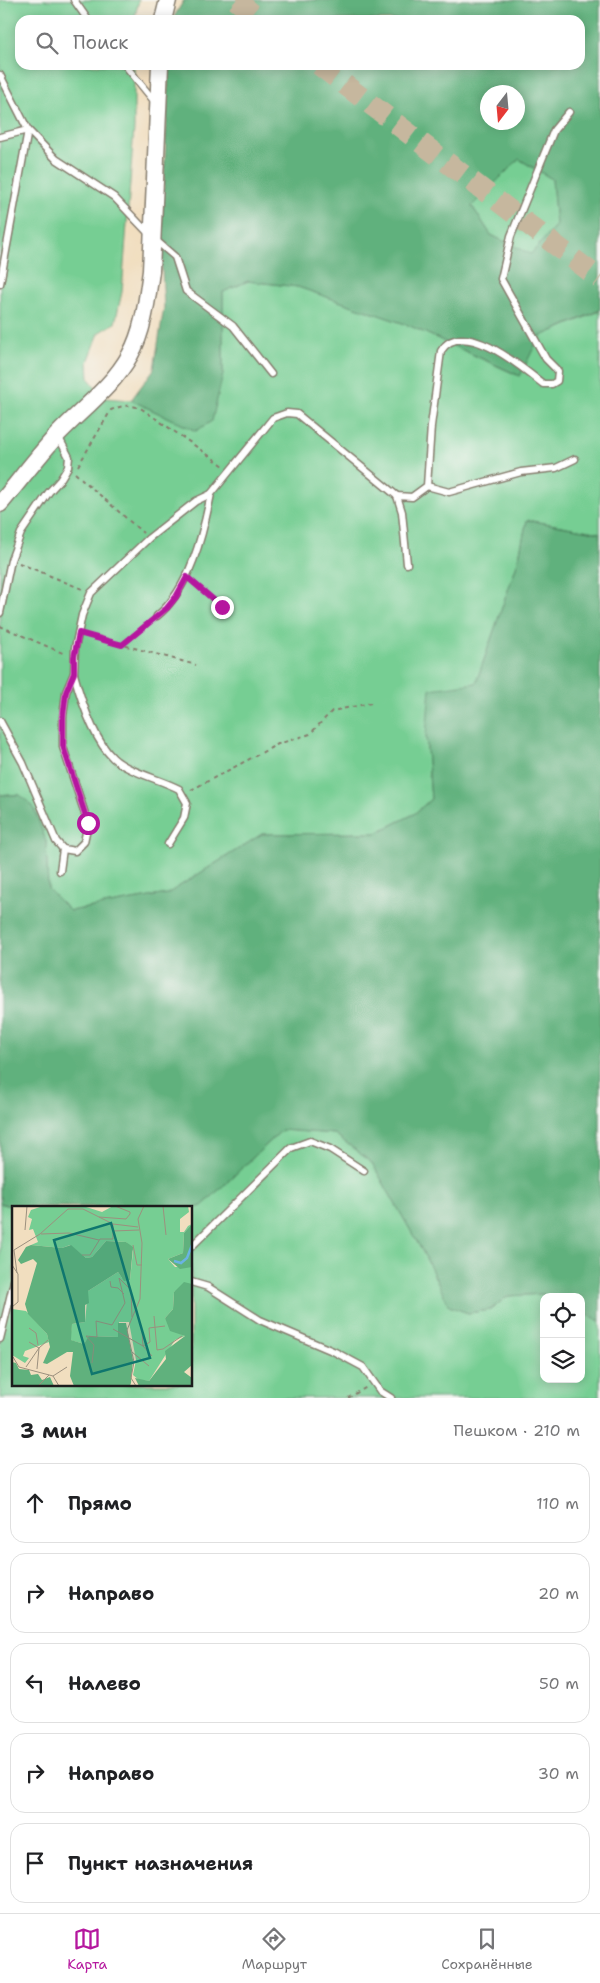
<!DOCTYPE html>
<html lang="ru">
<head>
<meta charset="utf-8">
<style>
  :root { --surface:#fff; --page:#f2f2f2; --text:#202124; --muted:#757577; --line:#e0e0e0; --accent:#b5179e }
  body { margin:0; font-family:"Shantell Sans",sans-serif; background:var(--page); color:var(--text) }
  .controls { position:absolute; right:15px; bottom:15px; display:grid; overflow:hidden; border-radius:10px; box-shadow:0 2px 12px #0003 }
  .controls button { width:45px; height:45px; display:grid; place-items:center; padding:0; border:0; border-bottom:1px solid var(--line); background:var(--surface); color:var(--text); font:25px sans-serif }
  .compass { position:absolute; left:480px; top:85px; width:45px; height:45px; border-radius:50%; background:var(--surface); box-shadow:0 2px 12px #0003; rotate:196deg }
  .stop { position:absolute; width:15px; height:15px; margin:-11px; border:4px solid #b5179e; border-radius:50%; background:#fff }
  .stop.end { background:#b5179e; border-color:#fff; box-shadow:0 1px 5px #0008 }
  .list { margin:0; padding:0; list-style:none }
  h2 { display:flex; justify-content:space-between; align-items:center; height:65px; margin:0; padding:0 20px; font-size:21px }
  h2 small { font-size:16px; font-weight:400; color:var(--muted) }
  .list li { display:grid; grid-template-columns:32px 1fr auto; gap:15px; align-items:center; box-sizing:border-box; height:80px; margin:0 10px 10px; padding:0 10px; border:1px solid var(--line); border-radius:15px }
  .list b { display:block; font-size:19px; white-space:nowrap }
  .list em { font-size:16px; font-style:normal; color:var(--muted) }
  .icon { flex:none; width:28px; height:28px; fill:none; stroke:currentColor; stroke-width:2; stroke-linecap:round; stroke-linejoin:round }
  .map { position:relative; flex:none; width:600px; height:1398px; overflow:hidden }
  .search { position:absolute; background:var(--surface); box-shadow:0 2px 12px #0003; left:15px; right:15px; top:15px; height:55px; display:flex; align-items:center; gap:12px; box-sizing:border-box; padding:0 18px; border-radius:15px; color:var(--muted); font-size:19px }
  .sheet { height:515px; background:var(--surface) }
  nav { display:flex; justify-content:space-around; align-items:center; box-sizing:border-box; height:70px; border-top:1px solid var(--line); background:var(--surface); font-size:14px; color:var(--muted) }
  nav a { display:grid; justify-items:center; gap:2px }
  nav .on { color:var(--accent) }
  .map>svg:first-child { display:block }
  .green { fill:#76ce93; stroke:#497558 }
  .forest { fill:#60b17d; stroke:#3e664c; fill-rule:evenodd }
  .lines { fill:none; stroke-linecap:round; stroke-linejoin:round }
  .trunk-tunnel { stroke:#c6b79e; stroke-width:21; stroke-dasharray:21 11; stroke-linecap:butt }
  .service-casing { stroke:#867d6e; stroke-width:9 }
  .tertiary-casing { stroke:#867d6e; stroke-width:19 }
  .path { stroke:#867d6e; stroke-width:2; stroke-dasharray:4 4; stroke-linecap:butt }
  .service { stroke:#fff; stroke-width:6 }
  .tertiary { stroke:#fff; stroke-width:16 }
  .route { stroke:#b5179e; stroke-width:6 }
  .inset-river { fill:none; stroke:#6ab3e2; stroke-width:2.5 }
  .inset-road { fill:none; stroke:#9c907e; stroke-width:1 }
  .view { fill:#0f766e; fill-opacity:0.15; stroke:#0f766e; stroke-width:2.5 }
  .inset-edge { fill:none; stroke:#1c1c1c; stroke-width:2.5 }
</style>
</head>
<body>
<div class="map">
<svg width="600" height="1398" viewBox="0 0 600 1398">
  <rect width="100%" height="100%" fill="#f6f6f2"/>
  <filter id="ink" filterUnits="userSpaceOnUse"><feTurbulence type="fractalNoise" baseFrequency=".02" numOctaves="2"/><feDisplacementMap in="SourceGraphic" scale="10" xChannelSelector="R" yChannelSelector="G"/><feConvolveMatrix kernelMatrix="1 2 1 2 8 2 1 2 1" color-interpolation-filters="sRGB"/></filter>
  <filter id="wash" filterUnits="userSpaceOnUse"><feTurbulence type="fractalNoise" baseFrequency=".0096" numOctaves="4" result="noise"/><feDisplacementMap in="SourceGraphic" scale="20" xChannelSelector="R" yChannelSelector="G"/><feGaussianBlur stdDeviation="1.12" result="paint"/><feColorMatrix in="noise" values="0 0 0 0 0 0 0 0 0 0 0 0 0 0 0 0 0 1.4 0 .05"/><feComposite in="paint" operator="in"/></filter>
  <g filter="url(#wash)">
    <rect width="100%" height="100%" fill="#f1debf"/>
    <g class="green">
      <polygon points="0,0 139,0 134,20 20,20 20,65 134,65 134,128 122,292 115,323 99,333 88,362 89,379 105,398 131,400 196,431 223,374 223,292 248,281 298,287 408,325 517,375 539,337 600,311 600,533 527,520 518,561 476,683 426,736 431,799 414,814 376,833 262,834 167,894 70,911 48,889 46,841 20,795 0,795"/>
      <polygon points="519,159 552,179 556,225 531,255 491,235 472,206"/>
      <polygon points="282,1130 335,1134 372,1163 424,1254 449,1306 468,1313 490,1310 508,1296 543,1294 549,1297 544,1297 544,1379 581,1379 581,1312 600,1321 600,1398 0,1398 0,1203 14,1207 14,1384 191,1384 191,1209 202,1206"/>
    </g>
    <g class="forest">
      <path d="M 184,0 L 600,0 L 600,310 L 539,337 L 520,376 L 408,325 L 298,287 L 248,281 L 223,292 L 223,374 L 212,421 L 196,431 L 131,400 L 154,369 L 164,307 L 161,252 L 169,65 L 580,65 L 580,20 L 172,20 ZM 488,92 L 518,92 L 518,122 L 488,122 ZM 519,159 L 552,179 L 556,225 L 531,254 L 491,235 L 472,206 Z"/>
      <polygon points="527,520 600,533 600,1321 581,1312 581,1297 549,1297 543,1294 508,1296 490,1310 468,1313 449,1306 424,1254 372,1163 335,1134 282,1130 202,1206 191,1209 191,1207 14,1207 0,1203 0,795 20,795 33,806 46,841 48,889 70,911 167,894 262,834 376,833 414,814 431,799 426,736 430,689 476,683 518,561"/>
    </g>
  </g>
  <g filter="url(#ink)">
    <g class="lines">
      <g class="trunk-tunnel">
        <polyline points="236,0 260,20"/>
        <polyline points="319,65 600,279"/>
      </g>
      <defs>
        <g id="service">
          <polyline points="74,0 88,20"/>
          <polyline points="125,65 155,102"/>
          <polyline points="0,75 28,130 56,159 114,197 152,237 175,257 186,291 233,326 271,374"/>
          <polyline points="0,137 28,130 0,284"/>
          <polyline points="427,486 449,492 521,472 556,468 575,459"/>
          <polyline points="397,496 402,512 407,564"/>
          <polyline points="0,613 11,560 21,533 49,492 60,480 68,467 69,457 58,436"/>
          <path d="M 157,616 C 190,589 203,534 211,494"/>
          <path d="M 74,674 C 81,700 93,739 113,758 C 128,772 160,779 179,789 L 187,803 L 184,818 L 168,844"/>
          <path d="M 0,721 L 23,763 L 56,841 L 63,849 L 75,851 L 84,842 L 88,823 L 63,747 L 63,717 L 66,692 L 74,673 L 75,648 L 82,615 L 91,593 L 149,538 L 196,501 L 211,494 L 273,418 L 287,413 L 297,414 L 397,496 L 412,497 L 427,486 L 431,426 L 441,351 C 462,316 523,368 543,384 L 552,384 L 557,381 L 558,371 L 546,359 L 501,279 L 511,236 L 554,130 L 569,112"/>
          <polyline points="60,871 63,849"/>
          <polyline points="191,1247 291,1148 310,1141 330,1149 364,1171"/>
          <polyline points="191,1282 208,1287 260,1320 335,1352 363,1367 380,1391 391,1398"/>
          <polyline points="0,1339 14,1281"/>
        </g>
        <g id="tertiary">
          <polyline points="163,20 168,0"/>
          <path d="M 0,504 C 19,481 38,456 58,434 C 82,409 113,386 130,355 C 144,330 147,299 151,271 L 160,65"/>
        </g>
      </defs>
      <use href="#service" class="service-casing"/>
      <use href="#tertiary" class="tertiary-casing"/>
      <g class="path">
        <path d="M 78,466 L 111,410 C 123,405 131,404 142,409 L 224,466"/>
        <polyline points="75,473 143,533"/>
        <polyline points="19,563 82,589"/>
        <polyline points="193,583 222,607"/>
        <polyline points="0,626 65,654"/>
        <polyline points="87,635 196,665"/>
        <polyline points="122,645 151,621"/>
        <polyline points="191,790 278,744 310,734 332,711 371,703"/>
        <polyline points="348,1398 367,1387"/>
      </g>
      <use href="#service" class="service"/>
      <use href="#tertiary" class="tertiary"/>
    </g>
  </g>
  <g class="lines" filter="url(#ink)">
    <polyline class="route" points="88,823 63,746 63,717 66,692 74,673 74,657 79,633 122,645 167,608 176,597 187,577 222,607"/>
  </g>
  <g transform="translate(12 1206)">
    <rect width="180" height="180" fill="#f1debf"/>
    <path d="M 31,0 L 71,0 L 90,6 L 101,0 L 176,0 L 177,6 L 168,13 L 168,26 L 172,26 L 176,20 L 180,18 L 172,27 L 171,47 L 156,53 L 163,61 L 180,61 L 180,78 L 162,86 L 161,103 L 153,112 L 162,125 L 173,130 L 163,134 L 137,175 L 127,174 L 121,169 L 124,154 L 117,116 L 107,116 L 106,131 L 78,130 L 72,138 L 58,134 L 60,118 L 73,116 L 76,85 L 106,66 L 110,72 L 118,74 L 121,45 L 114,36 L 94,35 L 80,51 L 74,52 L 58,39 L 50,42 L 19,39 L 26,36 L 21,23 L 17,24 L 20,13 L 16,11 L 19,4 ZM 0,103 L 14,105 L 35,128 L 37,136 L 13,145 L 11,150 L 17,152 L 13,157 L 0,149 Z" fill="#76ce93"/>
    <path d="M 180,18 L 180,61 L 168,63 L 156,53 L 171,47 L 172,27 ZM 94,35 L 114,36 L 121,41 L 118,74 L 112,75 L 106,66 L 76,85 L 77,97 L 73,99 L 73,116 L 60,118 L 59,134 L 72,138 L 77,130 L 106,131 L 106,117 L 114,117 L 121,154 L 119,177 L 118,180 L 62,180 L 58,170 L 61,146 L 55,146 L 35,158 L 31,157 L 38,141 L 35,128 L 16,108 L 13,98 L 25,57 L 21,53 L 9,58 L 6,54 L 14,41 L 19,39 L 50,42 L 59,39 L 74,52 L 80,51 ZM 172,76 L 180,78 L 180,159 L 172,166 L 180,172 L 180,180 L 127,180 L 123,172 L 137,175 L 154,153 L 153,145 L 173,130 L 158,125 L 153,112 L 161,103 L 162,86 ZM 0,156 L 4,157 L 7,163 L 17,164 L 19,169 L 26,168 L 30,174 L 38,171 L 42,180 L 0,180 Z" fill="#60b17d"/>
    <path class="inset-river" d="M 162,55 L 169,57 L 175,52 L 180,39"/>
    <path class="inset-road" d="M 151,0 L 154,29M 87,11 L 114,13 L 118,8 L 118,6 L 103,0M 13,24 L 15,0M 101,25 L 127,24M 29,28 L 57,27 L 87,34M 121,39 L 125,59 L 130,59M 70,49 L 78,49 L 88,33 L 101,33 L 101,18M 0,59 L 6,68 L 6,96 L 0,101M 5,67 L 2,44 L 28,28 L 56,3 L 71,3 L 101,18 L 126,21M 98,75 L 99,81 L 106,82 L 112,88M 142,110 L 145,144 L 151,143 L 170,130M 17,122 L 24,127 L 26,139M 101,123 L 131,140 L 140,150M 130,124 L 131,140 L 138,136 L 137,122 L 153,120M 120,146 L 137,160M 1,151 L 7,161 L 41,170 L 47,180M 80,157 L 82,139 L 74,130 L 85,131 L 84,115 L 100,119 L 113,97 L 107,72 L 119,84 L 120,111M 14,161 L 27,142 L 17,136M 25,163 L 27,142 L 36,134M 41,170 L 55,161M 26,180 L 37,169M 124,180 L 119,172 L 122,156 L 115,124 L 128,93 L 130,37 L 126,13 L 132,0"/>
    <path class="view" d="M 99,17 L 138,152 L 80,168 L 42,34 Z"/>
    <rect width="180" height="180" class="inset-edge"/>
  </g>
</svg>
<div class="controls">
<button><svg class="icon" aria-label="locate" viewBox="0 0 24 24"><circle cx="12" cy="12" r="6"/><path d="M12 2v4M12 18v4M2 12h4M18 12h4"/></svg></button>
<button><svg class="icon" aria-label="layers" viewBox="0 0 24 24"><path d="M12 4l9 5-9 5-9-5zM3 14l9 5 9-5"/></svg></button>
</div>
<svg class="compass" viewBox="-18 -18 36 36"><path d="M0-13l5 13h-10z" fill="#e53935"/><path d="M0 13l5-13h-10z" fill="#757577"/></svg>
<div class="stop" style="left:88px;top:823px"></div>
<div class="stop end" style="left:222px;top:607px"></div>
<div class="search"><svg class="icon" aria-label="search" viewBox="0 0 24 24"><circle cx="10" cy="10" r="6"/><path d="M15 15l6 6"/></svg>Поиск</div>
</div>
<section class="sheet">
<h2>3 мин<small>Пешком · 210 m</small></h2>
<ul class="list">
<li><svg class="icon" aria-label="ahead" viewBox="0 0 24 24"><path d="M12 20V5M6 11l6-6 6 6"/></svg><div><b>Прямо</b></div><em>110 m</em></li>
<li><svg class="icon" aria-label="right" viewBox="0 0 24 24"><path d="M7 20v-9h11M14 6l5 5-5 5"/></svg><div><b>Направо</b></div><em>20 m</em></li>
<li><svg class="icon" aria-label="left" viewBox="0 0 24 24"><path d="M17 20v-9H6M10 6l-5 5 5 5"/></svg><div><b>Налево</b></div><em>50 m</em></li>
<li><svg class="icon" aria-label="right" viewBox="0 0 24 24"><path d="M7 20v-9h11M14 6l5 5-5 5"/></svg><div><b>Направо</b></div><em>30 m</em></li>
<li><svg class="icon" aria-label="arrive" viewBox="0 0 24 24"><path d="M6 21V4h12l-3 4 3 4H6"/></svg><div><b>Пункт назначения</b></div></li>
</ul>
</section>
<nav>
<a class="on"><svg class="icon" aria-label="map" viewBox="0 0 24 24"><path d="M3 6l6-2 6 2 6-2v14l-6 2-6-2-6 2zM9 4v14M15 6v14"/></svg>Карта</a>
<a><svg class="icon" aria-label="directions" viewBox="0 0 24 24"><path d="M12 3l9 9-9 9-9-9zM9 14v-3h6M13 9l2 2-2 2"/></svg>Маршрут</a>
<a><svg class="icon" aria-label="saved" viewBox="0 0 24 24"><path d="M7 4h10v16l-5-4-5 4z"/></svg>Сохранённые</a>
</nav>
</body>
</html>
